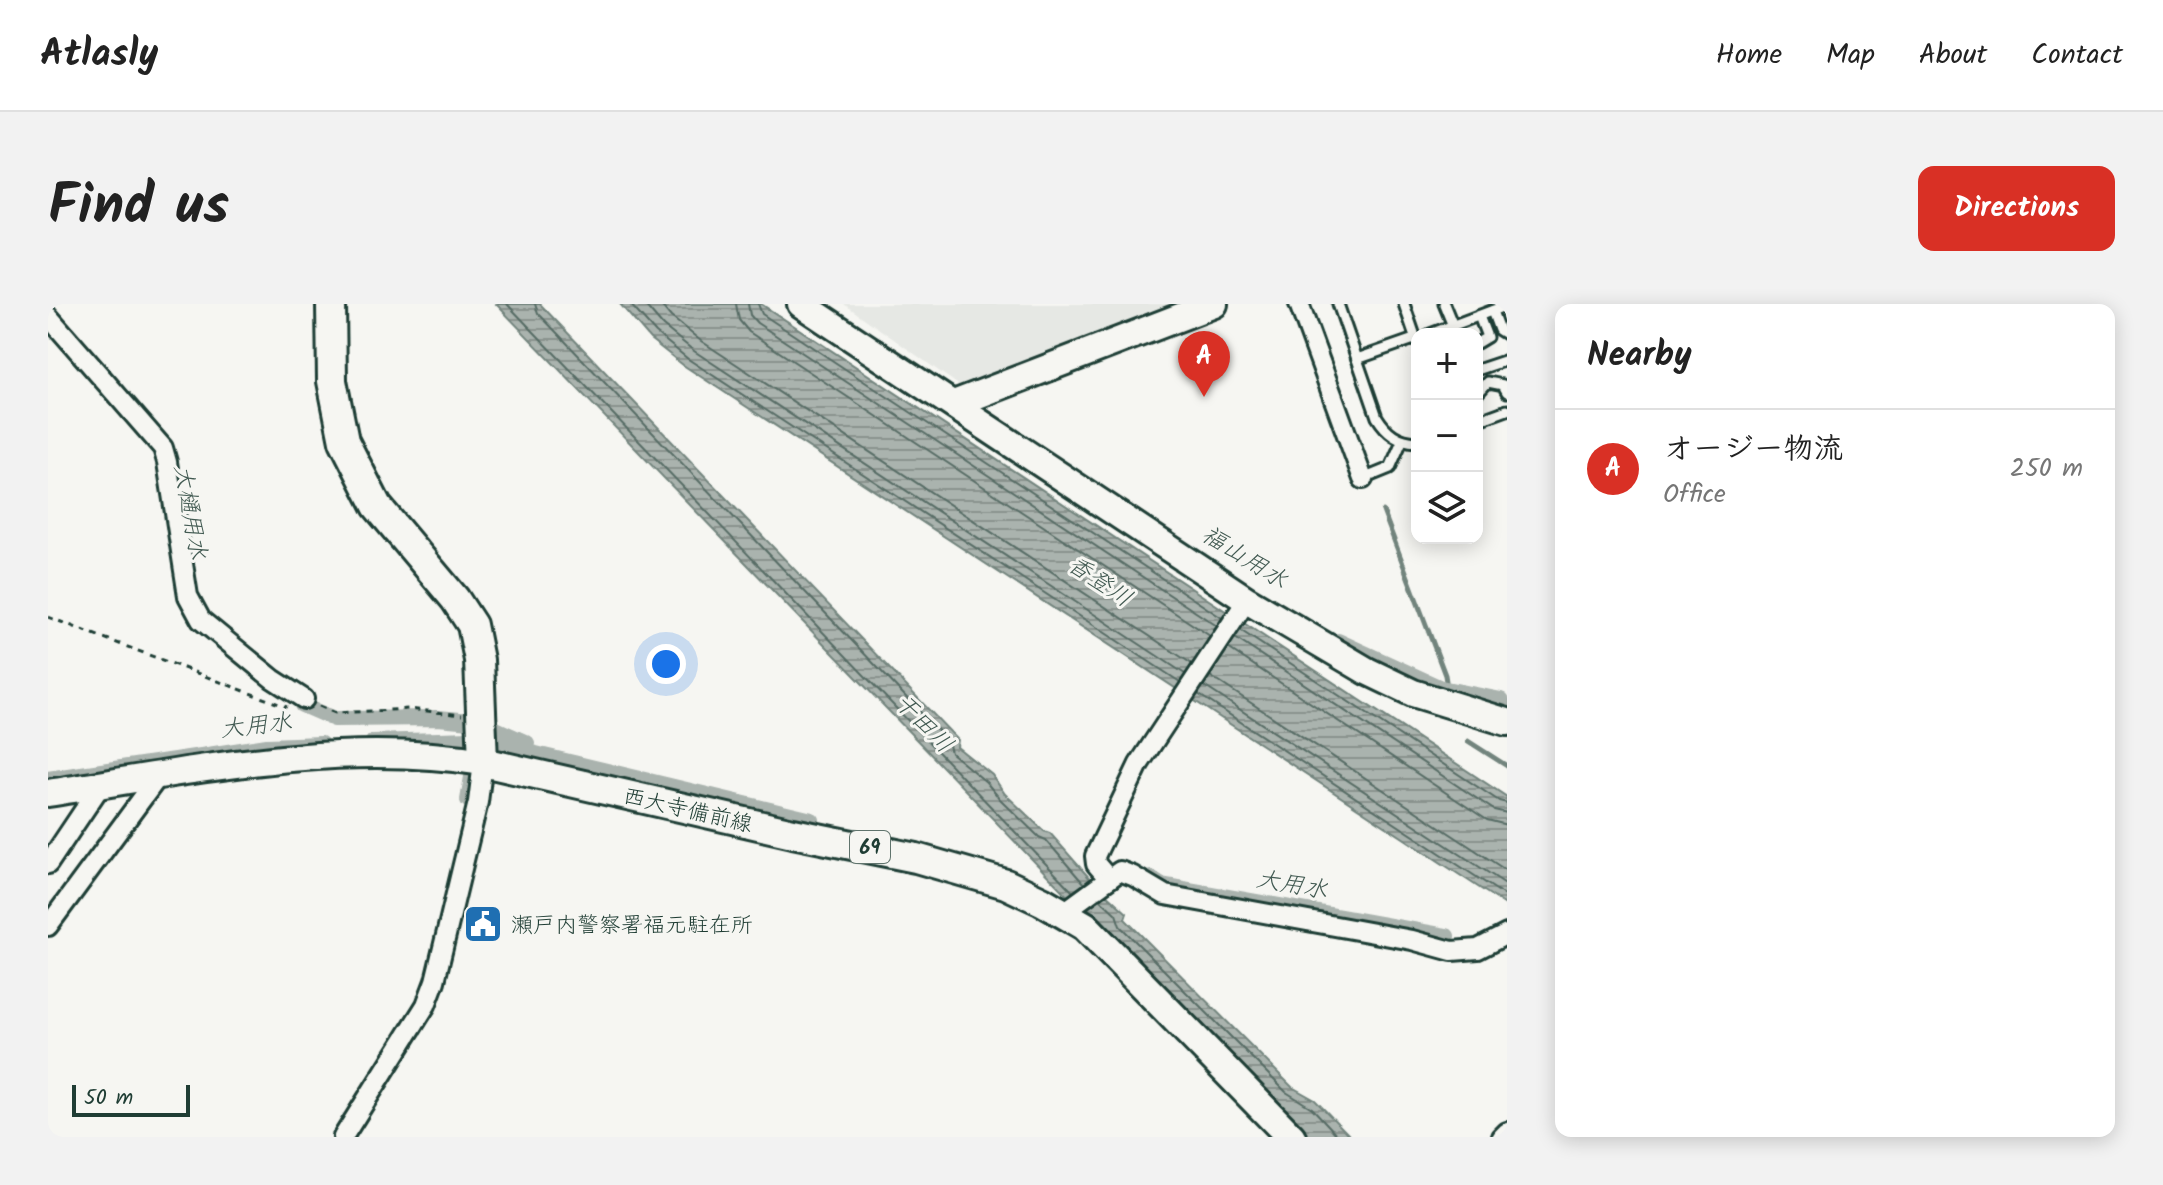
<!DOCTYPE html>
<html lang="en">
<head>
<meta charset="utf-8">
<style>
  :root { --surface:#fff; --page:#f2f2f2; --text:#222; --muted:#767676; --line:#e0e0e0; --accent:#d93025 }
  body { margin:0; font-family:Kalam,"Klee One",sans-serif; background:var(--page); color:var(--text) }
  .controls { position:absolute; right:24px; top:24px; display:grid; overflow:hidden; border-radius:16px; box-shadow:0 4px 20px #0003 }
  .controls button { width:72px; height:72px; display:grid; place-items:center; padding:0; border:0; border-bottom:2px solid var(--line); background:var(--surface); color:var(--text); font:40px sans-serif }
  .scale { position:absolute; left:24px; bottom:20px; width:118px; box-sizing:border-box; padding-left:8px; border:4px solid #1f3d34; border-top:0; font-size:22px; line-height:28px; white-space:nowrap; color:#1f3d34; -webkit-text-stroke:6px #f6f6f2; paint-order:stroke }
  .you { position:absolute; left:618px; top:360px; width:28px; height:28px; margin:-20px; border:6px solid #fff; border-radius:50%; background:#1a73e8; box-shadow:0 0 0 12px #1a73e833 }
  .badge { display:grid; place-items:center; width:52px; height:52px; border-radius:50%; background:var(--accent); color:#fff; font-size:26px; font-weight:700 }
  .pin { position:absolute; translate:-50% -66px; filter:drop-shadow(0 2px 4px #0008) }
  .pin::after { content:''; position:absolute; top:42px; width:28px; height:24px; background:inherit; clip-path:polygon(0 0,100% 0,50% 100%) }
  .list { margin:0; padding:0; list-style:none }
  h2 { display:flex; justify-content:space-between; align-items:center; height:104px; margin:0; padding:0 32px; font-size:34px }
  h2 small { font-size:26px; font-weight:400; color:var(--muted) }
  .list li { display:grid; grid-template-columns:52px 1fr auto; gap:24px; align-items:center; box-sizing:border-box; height:120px; padding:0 32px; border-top:2px solid var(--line) }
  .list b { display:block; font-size:30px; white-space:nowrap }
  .list p { margin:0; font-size:26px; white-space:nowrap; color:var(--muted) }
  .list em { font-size:26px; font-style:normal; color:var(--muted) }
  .icon { flex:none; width:44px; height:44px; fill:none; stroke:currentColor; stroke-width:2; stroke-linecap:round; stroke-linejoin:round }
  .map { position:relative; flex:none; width:1459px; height:833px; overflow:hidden; border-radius:16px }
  header { display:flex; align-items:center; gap:48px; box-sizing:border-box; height:112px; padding:0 40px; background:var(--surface); border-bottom:2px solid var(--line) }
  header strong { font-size:38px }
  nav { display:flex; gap:44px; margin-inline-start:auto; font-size:28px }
  .intro { display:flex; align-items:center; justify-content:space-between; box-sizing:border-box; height:192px; padding:0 48px }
  h1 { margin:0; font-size:56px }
  .button { padding:20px 36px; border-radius:16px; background:var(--accent); color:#fff; font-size:28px; font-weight:700 }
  main { display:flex; gap:48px; padding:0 48px }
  aside { flex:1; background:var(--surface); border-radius:16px; box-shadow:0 4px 20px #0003 }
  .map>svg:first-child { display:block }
  .built { fill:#e6e8e4 }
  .water { fill:url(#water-rules); stroke:#72847d; stroke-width:2 }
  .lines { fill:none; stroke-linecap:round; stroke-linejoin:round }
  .shore { stroke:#576c65; stroke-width:2 }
  .stream { stroke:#72847d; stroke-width:5 }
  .canal { stroke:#aab3ae; stroke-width:16 }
  .lane-casing { stroke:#1f3d34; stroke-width:15 }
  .street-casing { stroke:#1f3d34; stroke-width:24 }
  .secondary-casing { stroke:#1f3d34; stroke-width:32 }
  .primary-casing { stroke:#1f3d34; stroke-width:34 }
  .path { stroke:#1f3d34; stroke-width:3; stroke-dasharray:6 6; stroke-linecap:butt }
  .lane { stroke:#f6f6f2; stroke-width:9 }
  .street { stroke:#f6f6f2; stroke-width:18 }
  .secondary { stroke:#f6f6f2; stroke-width:26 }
  .primary { stroke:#f6f6f2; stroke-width:28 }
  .labels { text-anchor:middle; stroke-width:6; stroke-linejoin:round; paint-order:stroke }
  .shield { fill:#f6f6f2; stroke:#60746d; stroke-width:2 }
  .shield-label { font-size:20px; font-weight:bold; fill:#1f3d34 }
  .street-label { font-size:22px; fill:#1f3d34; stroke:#f6f6f2 }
  .poi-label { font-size:22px; fill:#1f3d34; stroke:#f6f6f2; text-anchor:start }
  .water-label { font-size:24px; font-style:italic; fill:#425a52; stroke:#f6f6f2 }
</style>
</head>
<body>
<header>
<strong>Atlasly</strong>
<nav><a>Home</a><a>Map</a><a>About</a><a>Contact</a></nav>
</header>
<div class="intro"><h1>Find us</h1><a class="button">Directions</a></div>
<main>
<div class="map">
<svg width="1459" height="833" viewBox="0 0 1459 833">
  <defs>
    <pattern id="water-rules" width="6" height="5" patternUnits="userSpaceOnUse" patternTransform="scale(2)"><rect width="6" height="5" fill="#aab3ae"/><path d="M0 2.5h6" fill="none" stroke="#8a938e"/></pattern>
  </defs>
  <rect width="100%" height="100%" fill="#f6f6f2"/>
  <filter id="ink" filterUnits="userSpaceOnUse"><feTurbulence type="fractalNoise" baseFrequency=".0125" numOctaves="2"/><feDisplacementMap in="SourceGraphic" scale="16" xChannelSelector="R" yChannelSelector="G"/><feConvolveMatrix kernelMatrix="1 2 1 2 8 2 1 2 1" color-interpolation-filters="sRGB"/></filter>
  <g filter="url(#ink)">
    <polygon class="built" points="796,0 1126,0 912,82"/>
    <g class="water">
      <polygon points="448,0 492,0 910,436 909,443 944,471 957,490 996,527 1002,529 1044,577 1079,609 1077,615 1244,783 1267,796 1303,833 1252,833"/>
      <polygon points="572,0 713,0 1459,493 1459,602 635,61 602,35"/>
    </g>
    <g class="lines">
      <g class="shore">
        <polyline points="459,0 1025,588"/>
        <polyline points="487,0 490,9 900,437 903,449 938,478 952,495 991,533 998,536 1036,580"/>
        <polyline points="582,0 608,29 640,55 1132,378"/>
        <polyline points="596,0 615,22 646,47 1137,370"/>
        <polyline points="612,0 623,13 653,37 1144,360"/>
        <polyline points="688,0 691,16 701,28 1162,332"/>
        <polyline points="700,0 702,11 709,19 1169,322"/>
        <polyline points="710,0 714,10 1174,314"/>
        <polyline points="1192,326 1451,497 1459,499"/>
        <polyline points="1187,334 1446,506 1459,509"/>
        <polyline points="1180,344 1439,516 1459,521"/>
        <polyline points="1162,372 1459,567"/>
        <polyline points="1156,382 1459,581"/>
        <polyline points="1150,390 1459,593"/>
        <polyline points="1052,595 1068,610 1072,622 1238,788 1264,804 1291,833"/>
      </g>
      <g class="stream">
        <polyline points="1335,207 1397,371 1400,390"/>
        <polyline points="1420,437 1459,462"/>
      </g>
      <g class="canal">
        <polyline points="1290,337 1393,384 1453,396 1457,402"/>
        <polyline points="254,401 286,415 390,414 423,417"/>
        <polyline points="439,421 479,439"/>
        <polyline points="325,438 423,435"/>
        <polyline points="446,440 764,516"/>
        <polyline points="0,475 219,442 273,440"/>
        <polyline points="420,496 425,467"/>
        <polyline points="1103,574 1114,581 1399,632"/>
      </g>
      <defs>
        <g id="lane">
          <path d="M 1290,0 L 1329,113 C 1339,129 1350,137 1369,138"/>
          <polyline points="1356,0 1369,38"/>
          <polyline points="1396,0 1405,22"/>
          <polyline points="1444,7 1451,26 1459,31"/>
          <polyline points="1382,30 1459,1"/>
          <polyline points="1429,39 1439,33 1431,12"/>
          <polyline points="1309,55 1369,34"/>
          <polyline points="1429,66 1459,56"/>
          <polyline points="1429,90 1440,78 1455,81 1459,88"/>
          <polyline points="1429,117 1459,106"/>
          <polyline points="1315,175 1342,164 1354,137"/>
        </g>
        <g id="street">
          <polyline points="1251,0 1315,175"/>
          <polyline points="0,12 115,144 119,158 140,292 153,316 225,375 256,395"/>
          <polyline points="0,560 53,481"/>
          <polyline points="1061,575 1048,560 1047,552 1091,460 1199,296"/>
          <polyline points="1016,608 1072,567 1085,572 1117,591 1364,636 1404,647 1430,645 1459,630"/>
          <polyline points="0,622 110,473"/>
          <polyline points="295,833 378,701 387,677 430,498 435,458"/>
          <polyline points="1454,833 1459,828"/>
        </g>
        <g id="secondary">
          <polyline points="753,0 1199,296 1319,367 1365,389 1459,418"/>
          <polyline points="906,100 1166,0"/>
          <path d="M 0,489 C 143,467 291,435 435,458"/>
        </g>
        <polyline id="primary" points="283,0 284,77 296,137 329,202 407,295 424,321 431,356 435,458 745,529 868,554 958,580 994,597 1037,622 1243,833"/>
      </defs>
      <use href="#lane" class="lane-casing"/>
      <use href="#street" class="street-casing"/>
      <use href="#secondary" class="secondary-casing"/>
      <use href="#primary" class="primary-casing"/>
      <g class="path">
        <polyline points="0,313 239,403"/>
        <polyline points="271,402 287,409 361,405 414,411"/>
      </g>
      <use href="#lane" class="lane"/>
      <use href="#street" class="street"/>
      <use href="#secondary" class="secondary"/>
      <use href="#primary" class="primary"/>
    </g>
  </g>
  <defs>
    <symbol id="civic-square" viewBox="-11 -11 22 22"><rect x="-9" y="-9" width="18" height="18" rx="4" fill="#1f6fb2" stroke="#f6f6f2"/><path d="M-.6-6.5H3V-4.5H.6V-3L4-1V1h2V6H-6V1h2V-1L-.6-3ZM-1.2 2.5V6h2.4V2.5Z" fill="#fff"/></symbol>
  </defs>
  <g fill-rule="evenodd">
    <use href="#civic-square" x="413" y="598" width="44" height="44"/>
  </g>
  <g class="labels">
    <rect class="shield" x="802" y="527" width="40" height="32" rx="6"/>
    <g class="shield-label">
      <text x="822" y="550">69</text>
    </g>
    <g class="street-label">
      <text transform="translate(640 505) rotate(13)" y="8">西大寺備前線</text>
    </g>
    <g class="poi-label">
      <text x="463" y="628">瀬戸内警察署福元駐在所</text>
    </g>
    <g class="water-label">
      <text transform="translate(143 208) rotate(80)" y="8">大樋用水</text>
      <text transform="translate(1197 253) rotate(32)" y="8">福山用水</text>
      <text transform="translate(1052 277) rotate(34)" y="8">香登川</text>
      <text transform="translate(876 419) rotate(45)" y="8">干田川</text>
      <text transform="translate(208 421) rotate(-6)" y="8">大用水</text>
      <text transform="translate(1244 580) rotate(10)" y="8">大用水</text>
    </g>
  </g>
</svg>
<div class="controls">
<button>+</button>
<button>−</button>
<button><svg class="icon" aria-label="layers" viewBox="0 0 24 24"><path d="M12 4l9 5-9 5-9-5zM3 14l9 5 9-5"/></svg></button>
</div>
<div class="scale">50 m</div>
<div class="you"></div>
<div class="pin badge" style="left:1156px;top:93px">A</div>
</div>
<aside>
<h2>Nearby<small></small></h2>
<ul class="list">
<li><span class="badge">A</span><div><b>オージー物流</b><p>Office</p></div><em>250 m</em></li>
</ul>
</aside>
</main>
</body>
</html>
